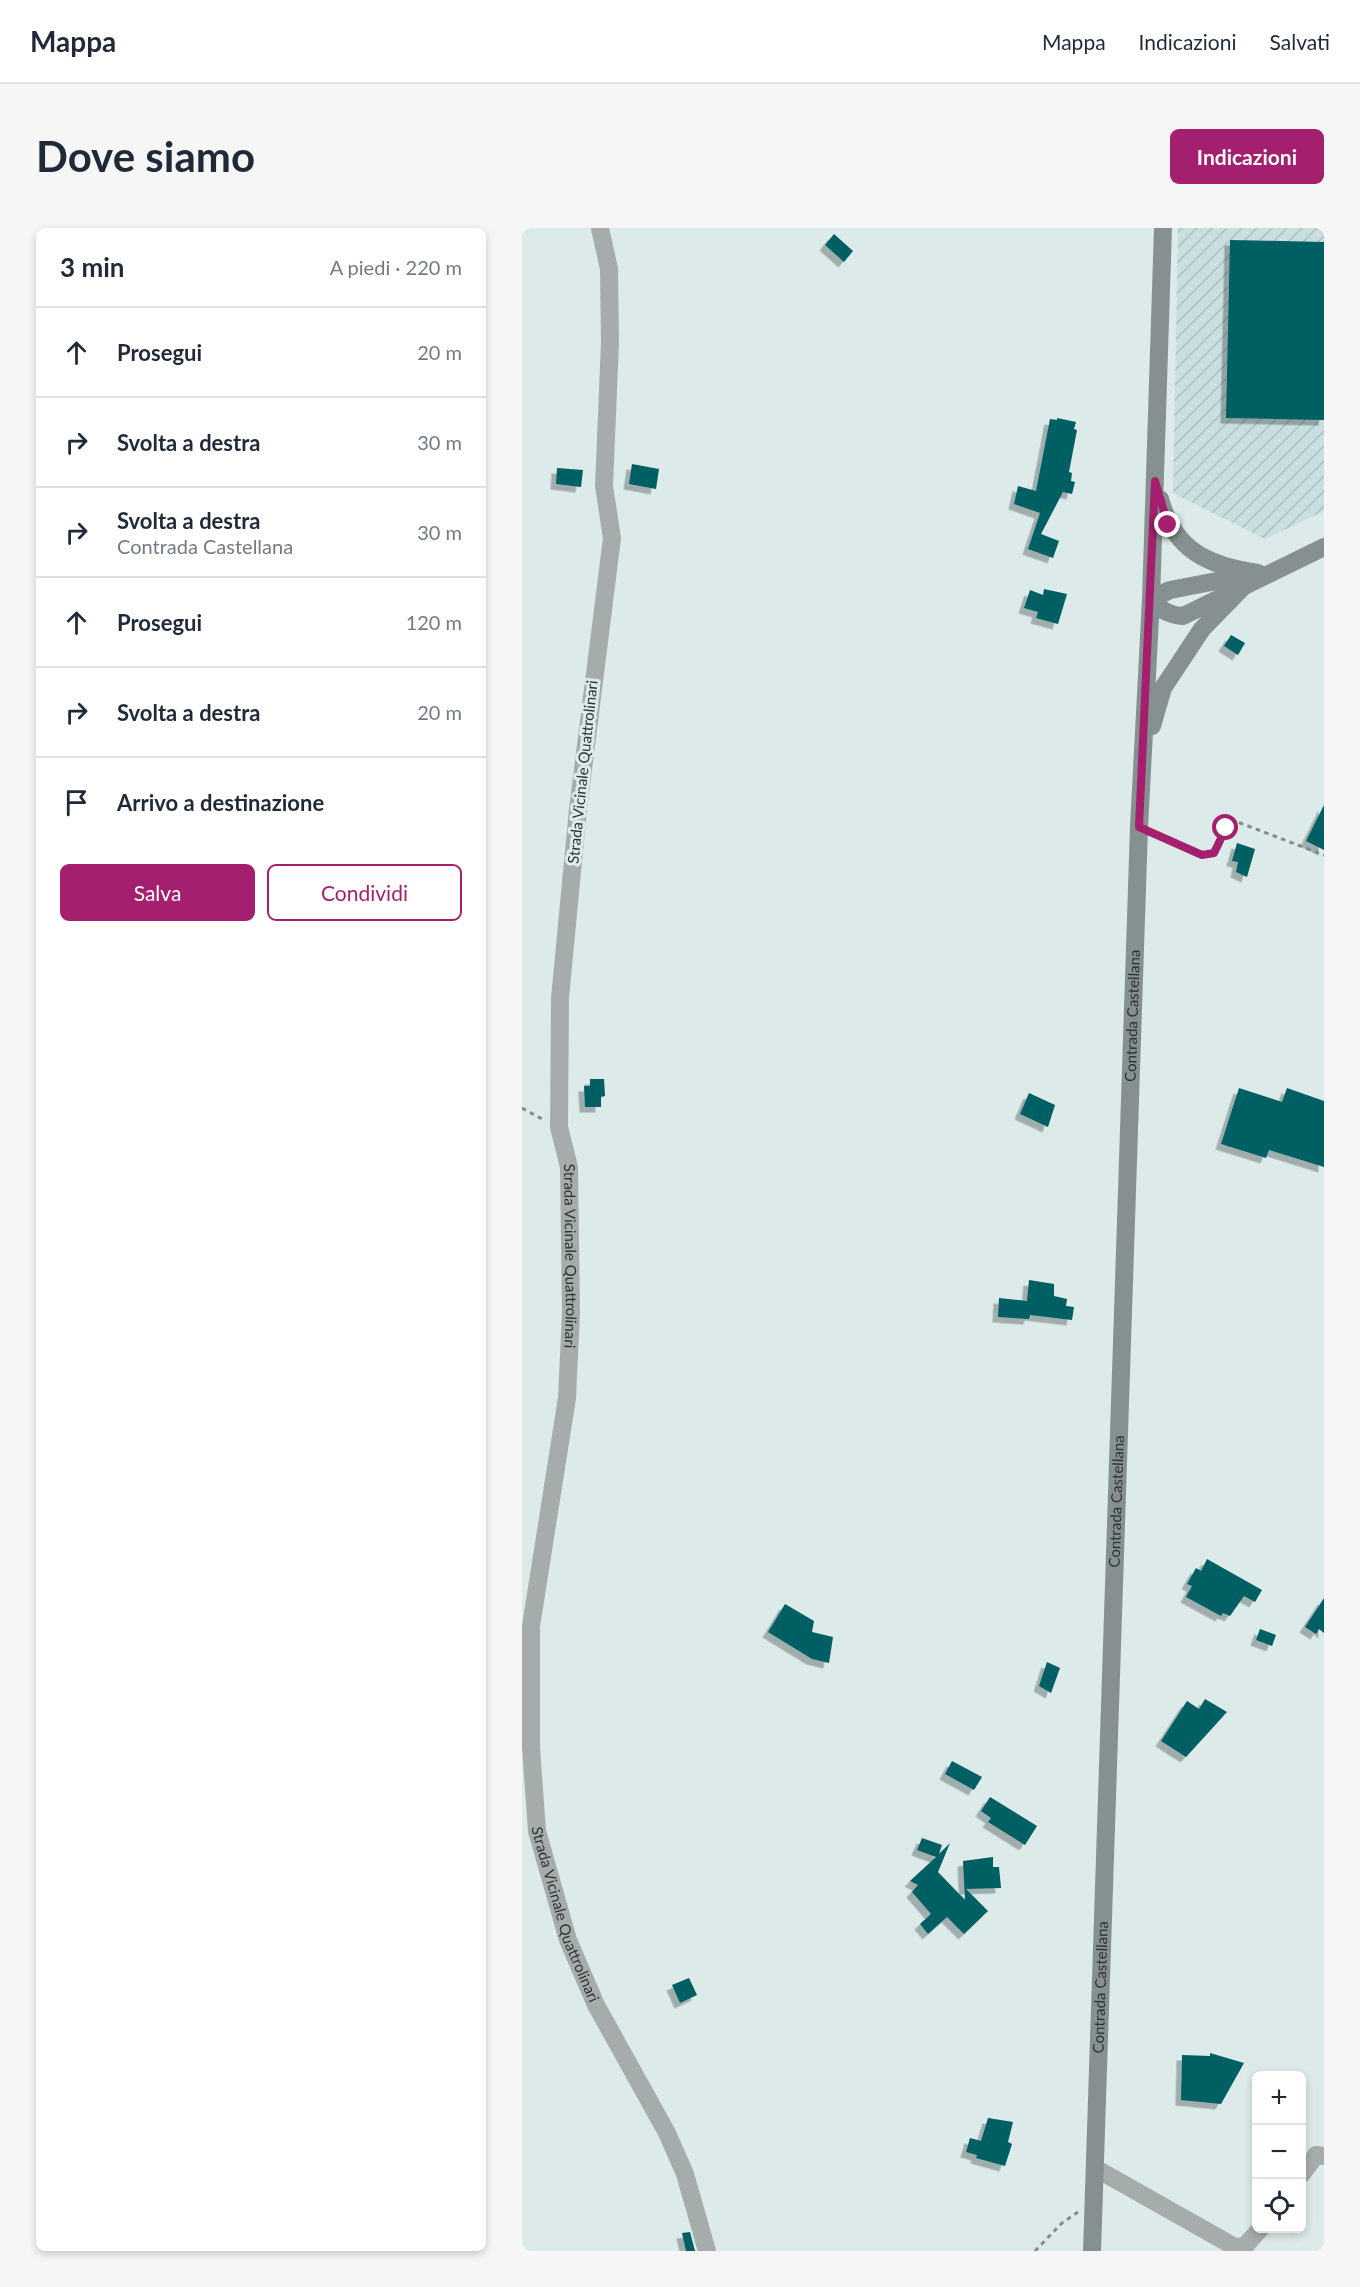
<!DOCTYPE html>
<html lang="it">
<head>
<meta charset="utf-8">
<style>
  :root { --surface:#fff; --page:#f6f6f7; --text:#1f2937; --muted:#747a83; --line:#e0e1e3; --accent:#a41f6d }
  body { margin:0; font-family:Lato,sans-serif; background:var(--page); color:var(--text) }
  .controls { position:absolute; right:18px; bottom:18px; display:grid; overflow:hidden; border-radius:9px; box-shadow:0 3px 9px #0003 }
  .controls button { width:54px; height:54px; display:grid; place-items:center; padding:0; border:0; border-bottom:2px solid var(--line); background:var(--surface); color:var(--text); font:30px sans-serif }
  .stop { position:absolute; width:18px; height:18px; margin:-14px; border:4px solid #a41f6d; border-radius:50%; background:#fff }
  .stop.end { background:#a41f6d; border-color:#fff; box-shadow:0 2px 6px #0008 }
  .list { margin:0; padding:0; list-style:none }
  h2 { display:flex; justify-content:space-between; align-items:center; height:78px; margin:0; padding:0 24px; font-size:26px }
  h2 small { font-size:20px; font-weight:400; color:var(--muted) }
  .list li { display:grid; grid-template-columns:39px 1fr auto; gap:18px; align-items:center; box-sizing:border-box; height:90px; padding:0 24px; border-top:2px solid var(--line) }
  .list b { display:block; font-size:22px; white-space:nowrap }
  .list p { margin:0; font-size:20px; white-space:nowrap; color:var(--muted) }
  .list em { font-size:20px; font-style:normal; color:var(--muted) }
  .actions { display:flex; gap:12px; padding:18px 24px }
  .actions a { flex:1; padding:14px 0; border:2px solid var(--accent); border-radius:9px; text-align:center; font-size:21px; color:var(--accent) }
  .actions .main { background:var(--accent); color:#fff }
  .icon { flex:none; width:33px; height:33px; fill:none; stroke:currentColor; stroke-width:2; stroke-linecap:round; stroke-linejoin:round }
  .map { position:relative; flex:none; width:802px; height:2023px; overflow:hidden; border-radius:9px }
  header { display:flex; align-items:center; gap:36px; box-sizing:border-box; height:84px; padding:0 30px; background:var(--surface); border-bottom:2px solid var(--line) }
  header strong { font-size:28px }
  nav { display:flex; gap:33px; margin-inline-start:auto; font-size:21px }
  .intro { display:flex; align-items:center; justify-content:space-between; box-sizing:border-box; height:144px; padding:0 36px }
  h1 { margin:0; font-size:42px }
  .button { padding:15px 27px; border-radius:9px; background:var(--accent); color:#fff; font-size:21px; font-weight:700 }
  main { display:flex; gap:36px; padding:0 36px }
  aside { flex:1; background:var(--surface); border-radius:9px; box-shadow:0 3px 9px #0003 }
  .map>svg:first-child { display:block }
  .industrial { fill:url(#industrial-furrows) }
  .building { fill:#045e62; filter:url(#shadow) }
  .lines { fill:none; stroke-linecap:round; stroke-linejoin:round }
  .path { stroke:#838c8c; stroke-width:3; stroke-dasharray:4.5 4.5; stroke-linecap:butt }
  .street { stroke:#a6acac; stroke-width:18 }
  .secondary { stroke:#879090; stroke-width:18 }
  .route { stroke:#a41f6d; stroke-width:8 }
  .labels { text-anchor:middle; stroke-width:6; stroke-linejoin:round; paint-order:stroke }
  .street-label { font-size:15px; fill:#2d3232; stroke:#dceaea }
</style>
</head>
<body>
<header>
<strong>Mappa</strong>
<nav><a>Mappa</a><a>Indicazioni</a><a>Salvati</a></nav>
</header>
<div class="intro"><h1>Dove siamo</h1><a class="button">Indicazioni</a></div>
<main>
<aside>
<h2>3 min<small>A piedi · 220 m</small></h2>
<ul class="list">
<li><svg class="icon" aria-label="ahead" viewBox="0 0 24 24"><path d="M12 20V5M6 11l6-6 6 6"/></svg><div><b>Prosegui</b></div><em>20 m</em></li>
<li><svg class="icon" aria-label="right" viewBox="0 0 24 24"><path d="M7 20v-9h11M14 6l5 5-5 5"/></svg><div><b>Svolta a destra</b></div><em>30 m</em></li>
<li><svg class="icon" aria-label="right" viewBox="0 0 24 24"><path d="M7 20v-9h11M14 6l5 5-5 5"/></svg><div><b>Svolta a destra</b><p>Contrada Castellana</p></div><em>30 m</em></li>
<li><svg class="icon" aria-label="ahead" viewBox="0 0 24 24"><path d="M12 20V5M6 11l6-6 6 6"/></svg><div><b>Prosegui</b></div><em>120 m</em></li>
<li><svg class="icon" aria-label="right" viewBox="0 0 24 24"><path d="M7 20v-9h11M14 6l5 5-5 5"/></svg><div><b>Svolta a destra</b></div><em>20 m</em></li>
<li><svg class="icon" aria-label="arrive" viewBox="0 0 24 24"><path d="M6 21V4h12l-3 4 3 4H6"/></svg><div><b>Arrivo a destinazione</b></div></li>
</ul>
<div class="actions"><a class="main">Salva</a><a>Condividi</a></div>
</aside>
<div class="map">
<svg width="802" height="2023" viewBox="0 0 802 2023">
  <defs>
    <pattern id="industrial-furrows" width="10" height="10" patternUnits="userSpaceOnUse" patternTransform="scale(1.5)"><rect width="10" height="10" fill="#c8dedf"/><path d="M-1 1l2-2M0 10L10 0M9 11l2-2" fill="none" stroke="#acbfc0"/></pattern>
    <filter id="shadow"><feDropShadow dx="-5.5" dy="5.5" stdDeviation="0" flood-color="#0004"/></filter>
  </defs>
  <rect width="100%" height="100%" fill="#dceaea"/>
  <polygon class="industrial" points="656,0 802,0 802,283 743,311 651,265"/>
  <g class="building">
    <polygon points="312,6 331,23 322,34 303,17"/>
    <polygon points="708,12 802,14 802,192 704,190"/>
    <polygon points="535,190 554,194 552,201 555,202 547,244 550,245 549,253 553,254 550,266 541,264 519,306 537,313 531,330 506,321 518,285 492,276 496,258 514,263 528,191 535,192"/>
    <polygon points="110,236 137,241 134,261 107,256"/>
    <polygon points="35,240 61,242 59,259 34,256"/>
    <polygon points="522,361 545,366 536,396 514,390 516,384 502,380 508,362 521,367"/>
    <polygon points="709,407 723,415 716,427 702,418"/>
    <polygon points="802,577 802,622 784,613"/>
    <polygon points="715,615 733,621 725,649 714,644 716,634 710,633"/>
    <polygon points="68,851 82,851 83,868 79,869 79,879 63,879 62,858 68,858"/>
    <polygon points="717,860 760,874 765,860 802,873 802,939 747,922 744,930 699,916"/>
    <polygon points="507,865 533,877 526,899 498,886"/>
    <polygon points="507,1052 532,1056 532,1068 545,1071 544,1078 552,1079 550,1092 508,1087 507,1091 476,1089 477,1070 505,1073"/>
    <polygon points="685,1331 740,1362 733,1374 722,1368 708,1388 701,1385 699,1388 664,1369 670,1358 665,1356 674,1340 679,1343"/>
    <polygon points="802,1370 802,1405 797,1401 794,1406 783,1399"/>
    <polygon points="263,1376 292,1393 290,1404 311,1409 307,1435 290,1431 246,1404"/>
    <polygon points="738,1401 754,1407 750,1418 734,1412"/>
    <polygon points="525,1434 538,1440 529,1465 517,1458"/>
    <polygon points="683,1471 705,1484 664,1529 639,1513 665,1473 677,1481"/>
    <polygon points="430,1533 460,1549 452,1562 423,1546"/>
    <polygon points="468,1569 515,1598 503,1617 466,1594 469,1590 459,1583"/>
    <polygon points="400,1610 420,1617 417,1626 428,1615 416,1644 443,1672 441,1633 471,1629 471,1639 477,1639 479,1660 444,1661 466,1683 442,1706 425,1689 406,1706 398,1696 409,1686 390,1664 396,1657 388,1653 414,1629 395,1622"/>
    <polygon points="167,1750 175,1767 158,1775 150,1757"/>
    <polygon points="688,1825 722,1835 699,1876 659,1872 660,1827 688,1828"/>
    <polygon points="466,1890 491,1894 486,1914 490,1916 483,1938 454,1930 455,1927 444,1924 448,1910 459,1913"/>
    <polygon points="168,2004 173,2023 164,2023 160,2005"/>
  </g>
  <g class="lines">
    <g class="path">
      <polyline points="632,606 680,627 692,625 704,600 713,593 802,627"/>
      <polyline points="0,880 22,892"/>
      <polyline points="513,2023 540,1995 556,1984"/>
    </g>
    <g class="street">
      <path id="s1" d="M 78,0 L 87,41 L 88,114 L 82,258 L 90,310 L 56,581 L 38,770 L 37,899 L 47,939 L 49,1085 L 45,1170 L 9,1398 L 9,1520 L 15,1603 L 46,1712 L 74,1777 L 145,1905 L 163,1946 L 185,2023"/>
      <polyline points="573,1940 713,2019 723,2018 739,2000"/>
      <polyline points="780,1946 794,1927 802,1928"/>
    </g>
    <g class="secondary">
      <path d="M 638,271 C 652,322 686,338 736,345"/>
      <path d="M 629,371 C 639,382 646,387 661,388 L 802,319"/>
      <polyline points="629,371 648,362 726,347"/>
      <polyline points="630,498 641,460 680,401 723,357"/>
      <path id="s2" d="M 570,2023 L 617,599 L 629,371 L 641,0"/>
    </g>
  </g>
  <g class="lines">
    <polyline class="route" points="646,297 633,253 617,599 680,627 692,625 704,600"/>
  </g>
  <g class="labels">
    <g class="street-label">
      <text transform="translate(61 544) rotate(-84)" y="5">Strada Vicinale Quattrolinari</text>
      <text dy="5" stroke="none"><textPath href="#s2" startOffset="1236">Contrada Castellana</textPath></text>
      <text dy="5" stroke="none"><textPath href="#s1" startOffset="1034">Strada Vicinale Quattrolinari</textPath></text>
      <text dy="5" stroke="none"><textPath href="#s2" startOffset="750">Contrada Castellana</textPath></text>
      <text dy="5" stroke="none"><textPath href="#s1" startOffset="1700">Strada Vicinale Quattrolinari</textPath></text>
      <text dy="5" stroke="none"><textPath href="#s2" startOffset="264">Contrada Castellana</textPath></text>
    </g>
  </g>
</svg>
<div class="controls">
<button>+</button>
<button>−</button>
<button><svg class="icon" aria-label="locate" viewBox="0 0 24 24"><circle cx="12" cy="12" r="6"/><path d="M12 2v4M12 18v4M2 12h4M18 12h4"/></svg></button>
</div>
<div class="stop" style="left:704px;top:600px"></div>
<div class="stop end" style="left:646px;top:297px"></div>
</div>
</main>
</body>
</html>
